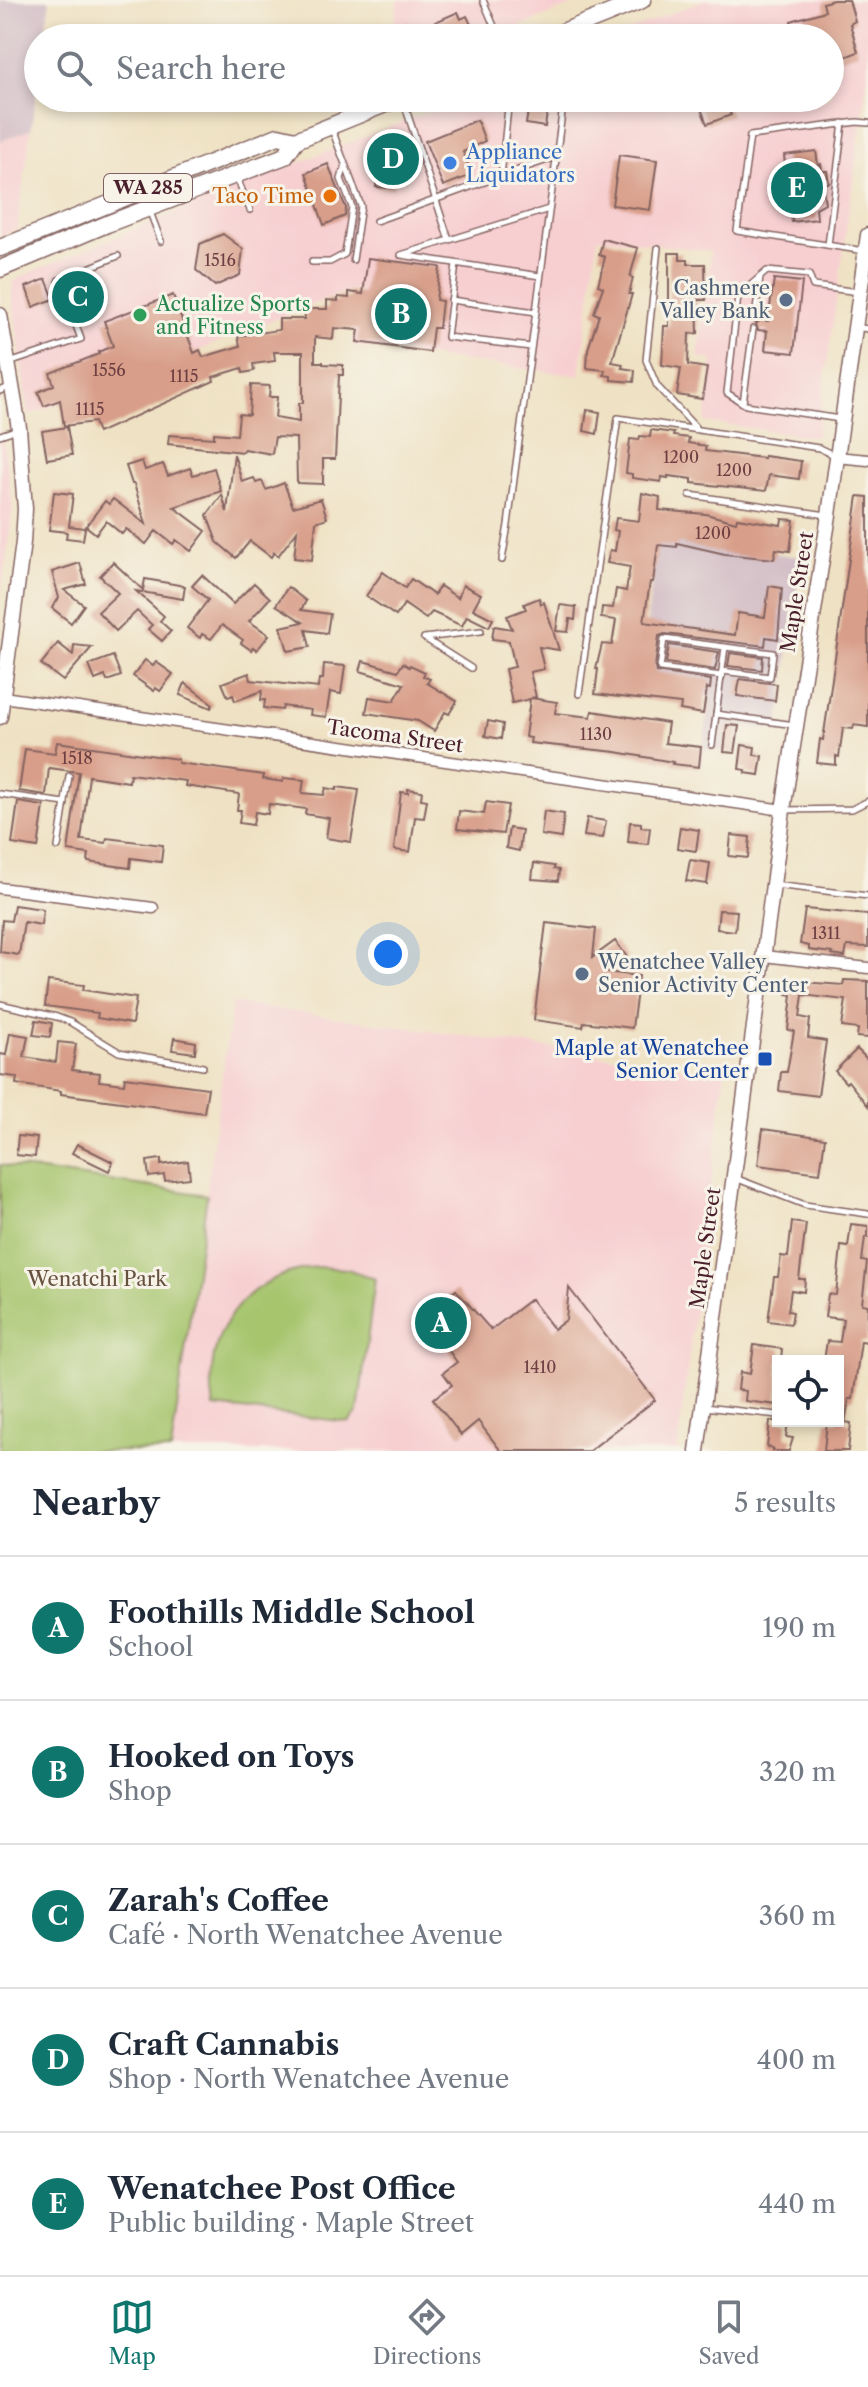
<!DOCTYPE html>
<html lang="en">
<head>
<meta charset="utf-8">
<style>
  :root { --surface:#fff; --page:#f2f2f3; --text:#1f2937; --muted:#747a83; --line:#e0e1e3; --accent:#0f766e }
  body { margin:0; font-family:"Libre Caslon Text",serif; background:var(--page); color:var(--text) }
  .controls { position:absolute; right:24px; bottom:24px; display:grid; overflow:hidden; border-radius:0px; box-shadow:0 4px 12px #0003 }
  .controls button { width:72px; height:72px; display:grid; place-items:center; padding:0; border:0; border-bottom:2px solid var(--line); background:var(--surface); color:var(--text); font:40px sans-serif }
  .you { position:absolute; left:388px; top:954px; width:28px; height:28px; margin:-20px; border:6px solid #fff; border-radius:50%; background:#1a73e8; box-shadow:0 0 0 12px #1a73e833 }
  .badge { display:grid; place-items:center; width:52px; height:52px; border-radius:50%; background:var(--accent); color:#fff; font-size:26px; font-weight:700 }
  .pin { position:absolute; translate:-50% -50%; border:4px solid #fff; box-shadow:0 2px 8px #0006 }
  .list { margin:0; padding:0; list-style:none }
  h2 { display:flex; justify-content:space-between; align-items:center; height:104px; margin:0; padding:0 32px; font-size:34px }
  h2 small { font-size:26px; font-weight:400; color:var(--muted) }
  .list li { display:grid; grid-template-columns:52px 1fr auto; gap:24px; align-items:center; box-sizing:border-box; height:144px; padding:0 32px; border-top:2px solid var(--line) }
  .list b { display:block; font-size:30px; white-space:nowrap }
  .list p { margin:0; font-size:26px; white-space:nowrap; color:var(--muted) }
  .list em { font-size:26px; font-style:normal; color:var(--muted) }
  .icon { flex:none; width:44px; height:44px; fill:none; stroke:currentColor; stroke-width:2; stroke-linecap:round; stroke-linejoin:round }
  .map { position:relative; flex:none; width:868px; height:1451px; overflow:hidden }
  .search { position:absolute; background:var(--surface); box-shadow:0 4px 12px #0003; left:24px; right:24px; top:24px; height:88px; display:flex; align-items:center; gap:20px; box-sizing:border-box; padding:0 28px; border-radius:44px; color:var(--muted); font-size:30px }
  .sheet { height:824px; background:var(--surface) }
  nav { display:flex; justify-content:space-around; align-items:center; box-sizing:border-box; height:112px; border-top:2px solid var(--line); background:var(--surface); font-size:22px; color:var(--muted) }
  nav a { display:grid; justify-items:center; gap:4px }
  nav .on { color:var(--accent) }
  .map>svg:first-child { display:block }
  .built { fill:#f7cfd1 }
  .industrial { fill:#d2bdc6 }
  .green { fill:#a6c56d; stroke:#78724c; stroke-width:2 }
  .building { fill:#d89e89 }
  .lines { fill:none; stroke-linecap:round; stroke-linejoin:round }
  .lane-casing { stroke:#846361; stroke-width:8 }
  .street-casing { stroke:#846361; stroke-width:13 }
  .secondary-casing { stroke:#846361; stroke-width:17 }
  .primary-casing { stroke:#846361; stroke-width:19 }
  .lane { stroke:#fff; stroke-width:5 }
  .street { stroke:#fff; stroke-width:10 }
  .secondary { stroke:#fff; stroke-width:14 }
  .primary { stroke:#fff; stroke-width:16 }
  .shop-dot { fill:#3f7fe0; stroke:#f7f3e8; stroke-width:3 }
  .food-dot { fill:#e8710a; stroke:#f7f3e8; stroke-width:3 }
  .service-dot { fill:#5c6f8a; stroke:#f7f3e8; stroke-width:3 }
  .leisure-dot { fill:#2e9e5b; stroke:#f7f3e8; stroke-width:3 }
  .transit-dot { fill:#1a4fb4; stroke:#f7f3e8; stroke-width:3 }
  .labels { text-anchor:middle; stroke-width:6; stroke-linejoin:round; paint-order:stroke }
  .number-label { font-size:16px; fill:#6e3f42 }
  .shield { fill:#f7f3e8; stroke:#7e5f64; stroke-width:2 }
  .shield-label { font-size:18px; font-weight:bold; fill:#4a1f2b }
  .shop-label { font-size:20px; fill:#366cbe; stroke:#f7f3e8; text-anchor:start }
  .food-label { font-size:20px; fill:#c56008; stroke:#f7f3e8; text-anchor:end }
  .service-label { font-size:20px; fill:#4e5e75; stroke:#f7f3e8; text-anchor:end }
  .leisure-label { font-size:20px; fill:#27864d; stroke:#f7f3e8; text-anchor:start }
  .street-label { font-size:20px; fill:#4a1f2b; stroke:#f7f3e8 }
  .transit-label { font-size:20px; fill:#164399; stroke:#f7f3e8; text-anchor:end }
  .park-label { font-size:20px; fill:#66513f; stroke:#f7f3e8 }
</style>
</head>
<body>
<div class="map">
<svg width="868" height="1451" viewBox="0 0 868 1451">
  <rect width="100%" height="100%" fill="#f7f3e8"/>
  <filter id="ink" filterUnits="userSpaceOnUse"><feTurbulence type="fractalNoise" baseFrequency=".0125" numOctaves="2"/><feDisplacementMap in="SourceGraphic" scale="16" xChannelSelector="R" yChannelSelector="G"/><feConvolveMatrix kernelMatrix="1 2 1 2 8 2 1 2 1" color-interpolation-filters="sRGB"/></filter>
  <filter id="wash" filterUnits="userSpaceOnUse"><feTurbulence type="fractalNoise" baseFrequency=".006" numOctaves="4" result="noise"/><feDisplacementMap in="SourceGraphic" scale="32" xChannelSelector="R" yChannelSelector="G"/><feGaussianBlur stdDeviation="1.8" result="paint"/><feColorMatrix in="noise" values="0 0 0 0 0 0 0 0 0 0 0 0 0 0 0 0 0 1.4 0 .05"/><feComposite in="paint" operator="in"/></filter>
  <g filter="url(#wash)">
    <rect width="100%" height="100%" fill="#efe2c4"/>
    <g class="built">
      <polygon points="398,0 586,0 491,38 393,38"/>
      <polygon points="704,0 868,0 868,75 817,437 705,422 713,360 698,357 711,251 598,237 580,376 353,346 358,288 307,306 197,351 28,415 12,293 13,282 22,276 260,178 463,98 830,98 830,38 611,38"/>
      <polygon points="31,129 17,229 0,236 0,141"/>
      <polygon points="0,425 13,507 0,602"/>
      <polygon points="232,1003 725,1073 677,1451 171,1451"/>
    </g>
    <g class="industrial">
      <polygon points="0,0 50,0 44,38 38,38 38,80 31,129 0,141"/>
      <polygon points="658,539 801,557 778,730 740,725 736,753 703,749 710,696 638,686"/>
    </g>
    <g class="green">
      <polygon points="0,1165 207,1195 171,1451 0,1451"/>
      <path d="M 316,1267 L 347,1269 L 375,1279 L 358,1412 L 349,1422 L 214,1407 C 201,1334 242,1276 316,1267 Z"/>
    </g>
    <g id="blocks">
      <g class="building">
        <polygon points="833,0 849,0 855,21 850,24 858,52 830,63 830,38 774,38 792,30 791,21 825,11 823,3"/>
        <polygon points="458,12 461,19 467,16 474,31 459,38 440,38 433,23"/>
        <polygon points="409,22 416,38 399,38 397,27"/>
        <polygon points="530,98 549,98 545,127 526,124"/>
        <polygon points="697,98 724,98 731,115 707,124"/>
        <polygon points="477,120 485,141 463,152 472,175 443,186 425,141"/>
        <polygon points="393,136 410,140 404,178 394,177 393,188 376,187 381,143"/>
        <polygon points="816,151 818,165 821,164 822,171 827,171 829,183 822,184 825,203 816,208 817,219 792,222 788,194 771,192 773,177 783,179 783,175 786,176 784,155"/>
        <polygon points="619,155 657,160 650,210 612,205"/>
        <polygon points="328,164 346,208 345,216 324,225 306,173"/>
        <polygon points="223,234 243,249 240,275 215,286 196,270 200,244"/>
        <polygon points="603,239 638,248 630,277 633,278 629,294 632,294 612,362 623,364 622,368 635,370 634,382 611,380 611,376 604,375 605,370 587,368 588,349 599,315 594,313 603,287 598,285 605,257 599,255"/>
        <polygon points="669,253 680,253 680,260 688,260 688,264 705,264 706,300 697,300 698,333 689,334 688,365 707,368 702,399 677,395 681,368 662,365 664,326 669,326"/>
        <polygon points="368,258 440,267 436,300 442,301 439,328 433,328 430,352 357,342 359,330 334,328 333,339 315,337 315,362 323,362 323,364 343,365 343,375 339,375 335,459 323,459 323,484 297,483 296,438 275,437 272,454 244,449 243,452 168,444 169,435 214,438 214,433 237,435 239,414 249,415 251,385 270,386 269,397 277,397 275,418 299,422 299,403 303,403 303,352 274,352 275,361 253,364 254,371 243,373 242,368 213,377 214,381 98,433 94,422 64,426 60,400 44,406 38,392 54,385 50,373 99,354 98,352 113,346 104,321 173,295 194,353 200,350 203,357 240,346 238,336 279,330 279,319 305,319 304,309 327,309 327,300 338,301 338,297 349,298 349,292 363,294"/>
        <polygon points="46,279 54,299 33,307 26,287"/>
        <polygon points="774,279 802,282 794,353 765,350 767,331 758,330 756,324 760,320 768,321"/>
        <polygon points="79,281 89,307 78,312 67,286"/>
        <polygon points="587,410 600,412 597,434 584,431"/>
        <polygon points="67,427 72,455 47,459 42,431"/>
        <polygon points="651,430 674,433 673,436 689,438 688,443 706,446 705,451 764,458 764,456 801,461 799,479 769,475 766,491 692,483 692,479 668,476 668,478 662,477 661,482 632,478 632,474 626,473 630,439 639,440 640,436 650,437"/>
        <polygon points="234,454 242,482 254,478 256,483 262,481 266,490 284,483 293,507 321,499 327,518 316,522 312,560 294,558 297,531 278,556 274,552 271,557 250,541 236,558 217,542 207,515 222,495 227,512"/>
        <polygon points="142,461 145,470 163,464 168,476 190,468 193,475 214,468 221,491 174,507 206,531 191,551 176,540 173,544 156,531 146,544 126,529 122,534 106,521 96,534 86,526 105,501 109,504 113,499 146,524 134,484 132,484 126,466"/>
        <polygon points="54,492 73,494 69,526 85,528 83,540 66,538 67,532 49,530"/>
        <polygon points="642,493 660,497 659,510 706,514 736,522 737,518 781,525 782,519 794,520 790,551 776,549 774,559 725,554 677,543 677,547 658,545 653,582 650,582 644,622 735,635 738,613 765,617 769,586 782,588 778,639 766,637 765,646 665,634 659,636 655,667 656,672 711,680 710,689 707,688 703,714 680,710 681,704 595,694 598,669 596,669 602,644 612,645 616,620 601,618 602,607 613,608 616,589 626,591 630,567 607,563 610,550 615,551 618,531 614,530 616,518 639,521"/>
        <polygon points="858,496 868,497 868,727 854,725 853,729 843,728 839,757 836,756 836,765 817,763 820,739 823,740 829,700"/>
        <polygon points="113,562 143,590 145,579 185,586 183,599 136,591 164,616 160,621 171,631 162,641 148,629 152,625 137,611 116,631 98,612 118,593 100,576"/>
        <polygon points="80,563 86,584 64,590 84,605 71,623 52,608 59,598 52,572"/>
        <polygon points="383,572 405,588 411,579 434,595 440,586 458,598 463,585 481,594 473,609 493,619 489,627 467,616 462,626 432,612 426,619 404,604 396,616 366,596"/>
        <polygon points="202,575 233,604 254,583 270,598 249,621 269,635 257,650 253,647 251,650 241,643 243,640 222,625 211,639 202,634 200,638 187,628 208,600 192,586"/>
        <polygon points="288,587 306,601 301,610 330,614 327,633 306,630 310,647 288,651 281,627 303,622 276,605"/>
        <polygon points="539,598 541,604 544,602 559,650 539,647 544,669 530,672 536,697 531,698 557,702 555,713 591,717 592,711 668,723 665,743 701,747 699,767 672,764 673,762 616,752 530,743 531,738 525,737 530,699 512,703 505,669 515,667 509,641 492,639 494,626 512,629 507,616 526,609 524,604"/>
        <polygon points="560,605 576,607 575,620 570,619 568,632 556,631"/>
        <polygon points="58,643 73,655 74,645 92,647 63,681 41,664"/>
        <polygon points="669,645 719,652 715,670 666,663"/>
        <polygon points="730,653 763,657 762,670 728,666"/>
        <polygon points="113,656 121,676 107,681 105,676 95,680 89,665"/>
        <polygon points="145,660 153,666 156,662 173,674 160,691 156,688 154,691 133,676"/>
        <polygon points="363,661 398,671 403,663 409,667 410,665 425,672 423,676 430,679 427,683 457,701 449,714 445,712 434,731 418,721 366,713 369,697 394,701 404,684 360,671"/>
        <polygon points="324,664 345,666 341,694 330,692 326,717 310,715 311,710 283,706 282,710 264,708 265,700 261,700 262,691 235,701 233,695 228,697 222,683 249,673 251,680 318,688 319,679 323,679"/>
        <polygon points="740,679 777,684 775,701 737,696"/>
        <polygon points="185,683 213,704 211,708 180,695"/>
        <polygon points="488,721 503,724 501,739 485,736"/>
        <polygon points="727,725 739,726 735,753 724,752"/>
        <polygon points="57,742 178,759 178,763 264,775 263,779 283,782 284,778 304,780 302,793 324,795 326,788 337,790 337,787 359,790 351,842 326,838 329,818 305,814 306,809 269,804 268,814 255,812 253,825 239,823 241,810 237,810 239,794 185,786 186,781 130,774 129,782 89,776 81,840 106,843 107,838 163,845 161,862 131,858 130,868 88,862 89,854 68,851 79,772 49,768 46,795 19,791 25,749 55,753"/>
        <polygon points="742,745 755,747 754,755 762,756 759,775 745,773 746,770 739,769"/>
        <polygon points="408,789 422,791 421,799 427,800 424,818 415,817 410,852 394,850 401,792 408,793"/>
        <polygon points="18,802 44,806 38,848 12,844"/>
        <polygon points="486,802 508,805 503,834 457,829 459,811 484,814"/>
        <polygon points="544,811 564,814 561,838 541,835"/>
        <polygon points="587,818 606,821 603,838 584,836"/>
        <polygon points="630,822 641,823 641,827 650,828 648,844 628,842"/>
        <polygon points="680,827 699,830 696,851 677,848"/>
        <polygon points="509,828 522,830 519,851 506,848"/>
        <polygon points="731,835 750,837 748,858 729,856"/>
        <polygon points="690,860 710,863 707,884 686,881"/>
        <polygon points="534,863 554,866 554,869 559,870 558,881 532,879"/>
        <polygon points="14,905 43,909 41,925 24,922 19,955 0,952 2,920 11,921"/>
        <polygon points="805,909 868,915 868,947 847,946 845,957 832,955 833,953 809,950 809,946 800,944"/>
        <polygon points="719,910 737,911 735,931 717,929"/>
        <polygon points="546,923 596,929 593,957 615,941 627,957 606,972 639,976 632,1028 584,1022 583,1027 534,1020"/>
        <polygon points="844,980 868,981 868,1038 857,1037 858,1029 842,1027 846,1000 803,995 800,1017 810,1019 808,1038 826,1041 818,1096 779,1091 781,1072 787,1072 794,1031 788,1030 792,995 787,994 788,981 843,985"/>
        <polygon points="48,981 84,985 83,990 136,998 132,1024 97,1018 98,1013 45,1006"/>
        <polygon points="36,1020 52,1023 50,1037 33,1035"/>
        <polygon points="10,1033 28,1036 24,1057 56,1062 58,1042 76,1044 72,1070 100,1073 99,1081 124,1084 125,1077 208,1088 204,1113 61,1094 61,1091 16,1084 17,1077 0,1075 0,1054 6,1055"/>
        <polygon points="174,1038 196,1042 195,1053 172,1050"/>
        <polygon points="857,1049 868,1060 868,1106 848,1081 846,1083 835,1071"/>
        <polygon points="763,1129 825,1138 820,1173 758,1165"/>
        <polygon points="18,1136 37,1138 35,1157 16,1155"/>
        <polygon points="77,1144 113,1162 109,1171 72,1153"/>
        <polygon points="161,1159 161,1165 188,1161 190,1178 165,1181 164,1175 149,1177 147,1161"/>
        <polygon points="792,1222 806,1224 799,1279 805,1279 804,1292 791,1290 788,1311 793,1312 791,1324 768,1321 774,1277 778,1277 781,1256 788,1257"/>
        <polygon points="851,1224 868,1226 868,1237 865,1237 862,1261 867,1262 862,1304 868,1305 867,1342 861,1341 853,1399 849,1399 845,1422 851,1423 848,1451 824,1451 827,1421 838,1421 838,1361 824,1361 827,1341 840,1342 843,1319 825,1317 828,1294 836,1295 841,1246 848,1247"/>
        <polygon points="569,1288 655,1400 589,1451 501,1451 478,1421 461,1435 433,1399 452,1385 443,1373 457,1362 443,1343 446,1341 425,1315 456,1290 491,1330 531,1299 554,1329 566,1320"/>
        <polygon points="754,1345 782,1349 781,1361 778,1361 778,1405 745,1401 746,1391 738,1390 740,1372 750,1374"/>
        <polygon points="770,1421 788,1421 786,1437 793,1438 789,1451 773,1451 773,1448 767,1447"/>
      </g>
    </g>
  </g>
  <g filter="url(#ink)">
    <use href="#blocks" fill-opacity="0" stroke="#846361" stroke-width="2"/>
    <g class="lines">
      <defs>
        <g id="lane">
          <polyline points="483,0 499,38"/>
          <polyline points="509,98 501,176 556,157"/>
          <polyline points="403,100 449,240"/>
          <polyline points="331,127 361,206 353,260"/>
          <polyline points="237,178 250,210"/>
          <polyline points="150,212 161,241"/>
          <polyline points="376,221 501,176"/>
          <polyline points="828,245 843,123"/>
          <polyline points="658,248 646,360 657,386 695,427"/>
          <polyline points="865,251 737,231 750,136 857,122 868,123"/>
          <polyline points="312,262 330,262 345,254 352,207 341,179 345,166"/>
          <polyline points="456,264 447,337 531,347"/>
          <polyline points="540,276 401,255 549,209"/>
          <polyline points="451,300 536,312"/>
          <polyline points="755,319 760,277"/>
          <polyline points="855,327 868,329"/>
          <polyline points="9,363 81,339 59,280 118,256"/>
          <polyline points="0,391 11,386"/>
          <polyline points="743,403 753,329"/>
          <polyline points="840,419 746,405 727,393 738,296 767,271 809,275 813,286 859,292"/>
          <polyline points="0,435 18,429"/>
          <polyline points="690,495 827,515"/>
          <polyline points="502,560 508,525 564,98"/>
          <polyline points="471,668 424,638 481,631"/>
          <polyline points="722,676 660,668 664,639 725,647"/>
          <polyline points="579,694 618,418 819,448 836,456"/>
          <polyline points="716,714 795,725"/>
          <polyline points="712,745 725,647 773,653 770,677 722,671"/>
          <polyline points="0,794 65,803"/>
          <polyline points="784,810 852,809 868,801"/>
          <polyline points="58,847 69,776"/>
          <polyline points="774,885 868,896"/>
          <polyline points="0,1004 57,1017 70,1022 119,1052 203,1067"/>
          <polyline points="735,1178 805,1205 868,1214"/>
          <polyline points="704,1407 778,1415"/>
        </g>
        <g id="street">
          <polyline points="836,457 868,460"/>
          <polyline points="3,697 783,810"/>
          <polyline points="0,888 153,908"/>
          <polyline points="764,956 868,968"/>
        </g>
        <g id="secondary">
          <polyline points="0,315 19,428 25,509 23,542 0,717"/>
          <polyline points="697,1451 783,810 829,515 868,235"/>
        </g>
        <g id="primary">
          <polyline points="548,38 642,0"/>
          <polyline points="0,248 278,136 296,140"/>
          <polyline points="0,269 107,224 285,156 296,140 400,98"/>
        </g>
      </defs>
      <use href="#lane" class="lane-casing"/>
      <use href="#street" class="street-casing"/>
      <use href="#secondary" class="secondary-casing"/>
      <use href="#primary" class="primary-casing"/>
      <use href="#lane" class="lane"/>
      <use href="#street" class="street"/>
      <use href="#secondary" class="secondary"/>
      <use href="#primary" class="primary"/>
    </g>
  </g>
  <circle class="shop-dot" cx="450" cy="163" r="8"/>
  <circle class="food-dot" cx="330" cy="196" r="8"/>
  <g class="service-dot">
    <circle cx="786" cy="300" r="8"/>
    <circle cx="582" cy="974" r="8"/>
  </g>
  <circle class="leisure-dot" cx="140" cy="315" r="8"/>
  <rect class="transit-dot" x="757" y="1051" width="16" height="16" rx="4"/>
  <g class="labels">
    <g class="number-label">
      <text x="220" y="266">1516</text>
      <text x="109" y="376">1556</text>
      <text x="184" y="382">1115</text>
      <text x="90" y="415">1115</text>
      <text x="681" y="463">1200</text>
      <text x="734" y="476">1200</text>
      <text x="713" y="539">1200</text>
      <text x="596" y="740">1130</text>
      <text x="77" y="764">1518</text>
      <text x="826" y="939">1311</text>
      <text x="540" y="1373">1410</text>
    </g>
    <rect class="shield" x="104" y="174" width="88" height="28" rx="6"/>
    <g class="shield-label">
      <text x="148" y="194">WA 285</text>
    </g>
    <g class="shop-label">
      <text x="466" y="159">Appliance<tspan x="466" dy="23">Liquidators</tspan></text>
    </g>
    <g class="food-label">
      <text x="314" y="203">Taco Time</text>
    </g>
    <g class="service-label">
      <text x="770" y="295">Cashmere<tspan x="770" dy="23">Valley Bank</tspan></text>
      <text x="598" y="969" text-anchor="start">Wenatchee Valley<tspan x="598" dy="23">Senior Activity Center</tspan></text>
    </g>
    <g class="leisure-label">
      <text x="156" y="311">Actualize Sports<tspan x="156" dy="23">and Fitness</tspan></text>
    </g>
    <g class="street-label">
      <text transform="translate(797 592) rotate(-81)" y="7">Maple Street</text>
      <text transform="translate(395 736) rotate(8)" y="7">Tacoma Street</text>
      <text transform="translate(705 1248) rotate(-82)" y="7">Maple Street</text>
    </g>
    <g class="transit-label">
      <text x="749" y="1055">Maple at Wenatchee<tspan x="749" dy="23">Senior Center</tspan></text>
    </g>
    <g class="park-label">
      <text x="97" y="1286">Wenatchi Park</text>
    </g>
  </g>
</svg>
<div class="controls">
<button><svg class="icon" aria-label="locate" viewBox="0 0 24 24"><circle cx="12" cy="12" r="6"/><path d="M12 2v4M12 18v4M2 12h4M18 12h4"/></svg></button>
</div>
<div class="you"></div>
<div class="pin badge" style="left:441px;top:1323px">A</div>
<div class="pin badge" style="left:401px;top:314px">B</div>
<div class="pin badge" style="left:78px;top:297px">C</div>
<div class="pin badge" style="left:393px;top:159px">D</div>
<div class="pin badge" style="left:797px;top:188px">E</div>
<div class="search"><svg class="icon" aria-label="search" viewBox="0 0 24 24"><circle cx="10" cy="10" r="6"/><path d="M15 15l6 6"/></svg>Search here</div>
</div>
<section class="sheet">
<h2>Nearby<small>5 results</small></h2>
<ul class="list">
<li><span class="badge">A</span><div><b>Foothills Middle School</b><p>School</p></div><em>190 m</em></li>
<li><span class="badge">B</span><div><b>Hooked on Toys</b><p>Shop</p></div><em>320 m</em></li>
<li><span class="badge">C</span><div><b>Zarah's Coffee</b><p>Café · North Wenatchee Avenue</p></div><em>360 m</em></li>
<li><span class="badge">D</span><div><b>Craft Cannabis</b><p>Shop · North Wenatchee Avenue</p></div><em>400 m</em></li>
<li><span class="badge">E</span><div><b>Wenatchee Post Office</b><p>Public building · Maple Street</p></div><em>440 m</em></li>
</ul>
</section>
<nav>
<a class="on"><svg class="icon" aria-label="map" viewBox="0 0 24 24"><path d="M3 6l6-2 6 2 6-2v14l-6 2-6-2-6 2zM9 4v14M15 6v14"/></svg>Map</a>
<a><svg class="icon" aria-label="directions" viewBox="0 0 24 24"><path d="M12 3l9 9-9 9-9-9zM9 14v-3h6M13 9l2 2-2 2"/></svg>Directions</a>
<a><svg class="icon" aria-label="saved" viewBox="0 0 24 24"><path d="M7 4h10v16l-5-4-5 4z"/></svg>Saved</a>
</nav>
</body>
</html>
